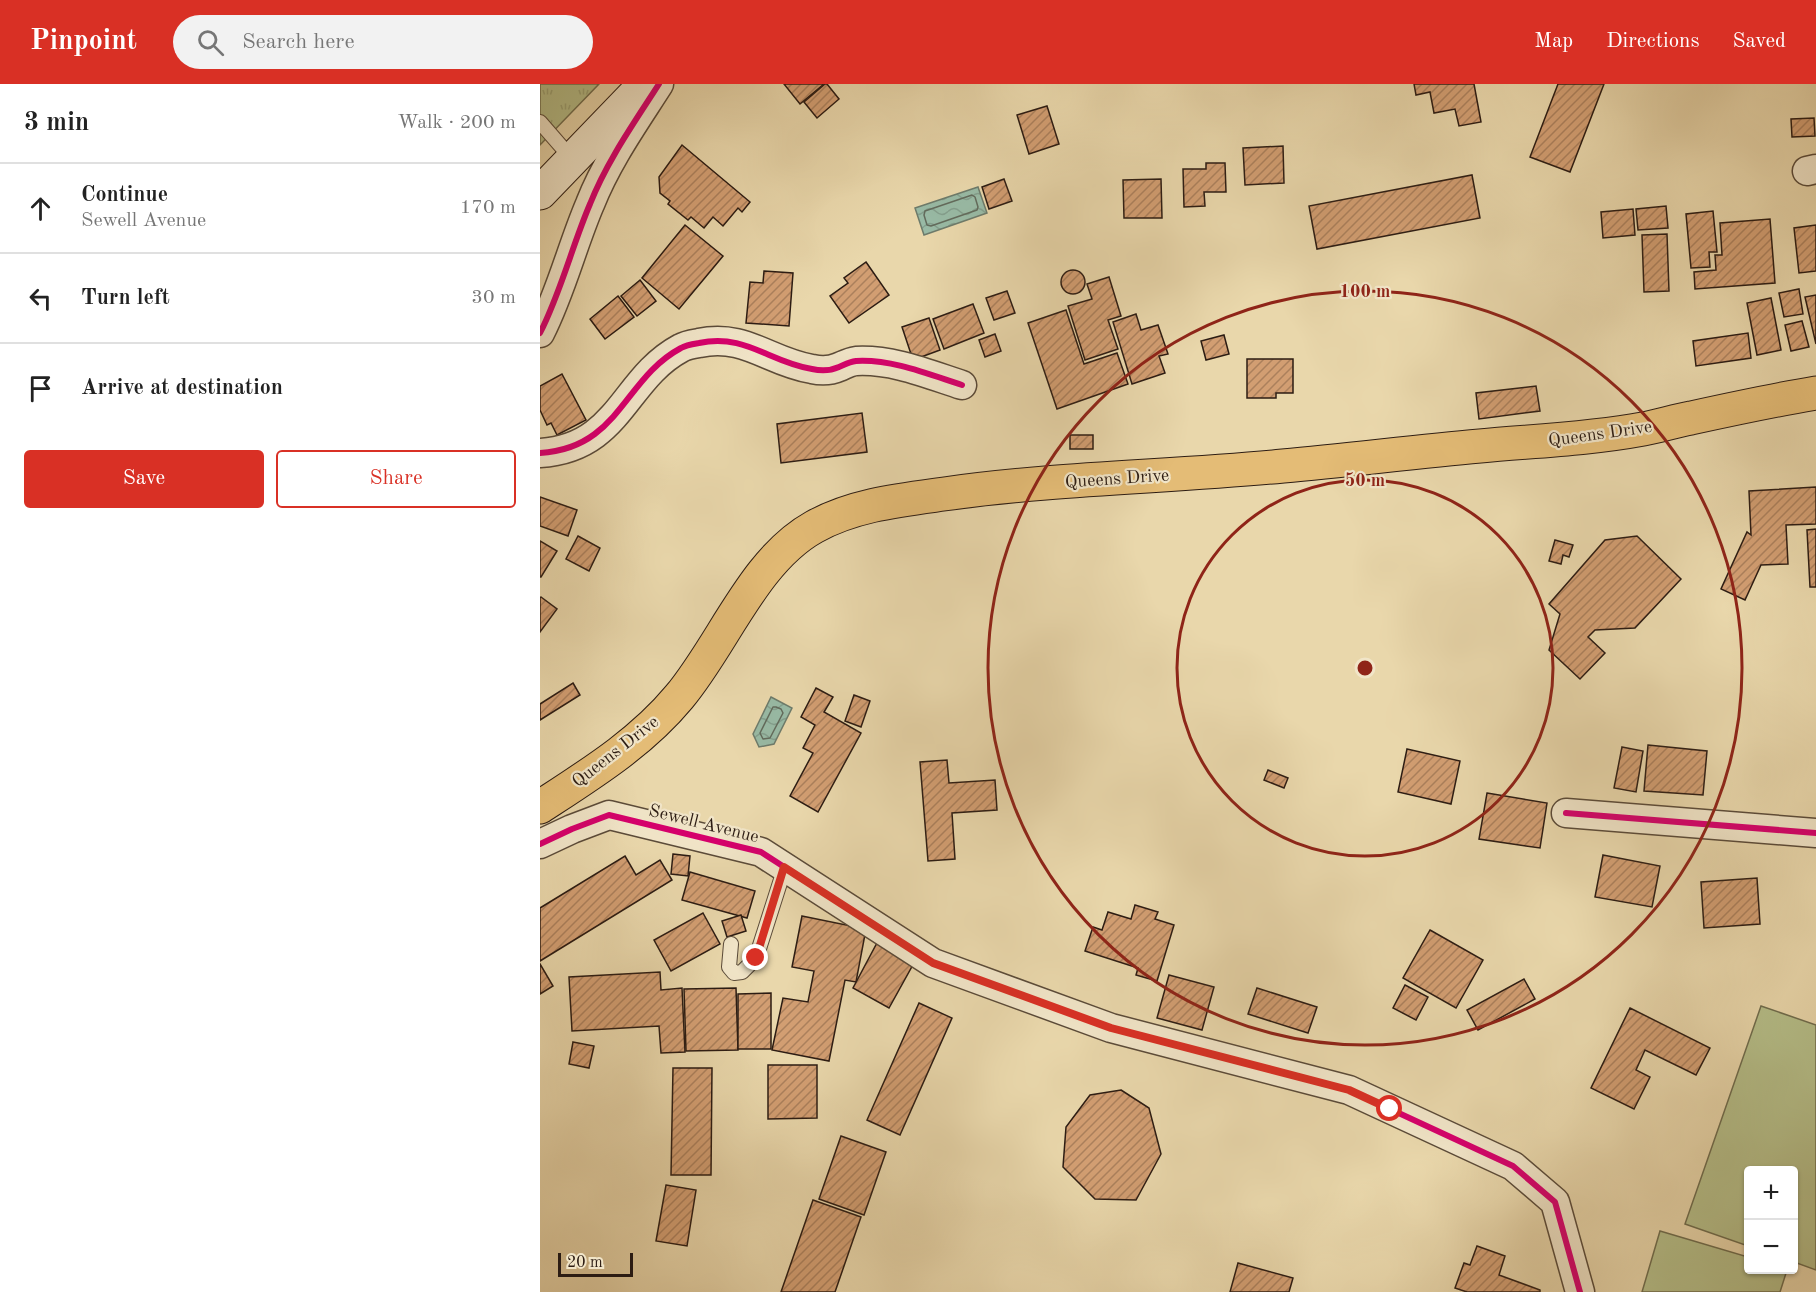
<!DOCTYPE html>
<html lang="en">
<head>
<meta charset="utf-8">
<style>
  :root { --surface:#fff; --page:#f2f2f2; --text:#222; --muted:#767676; --line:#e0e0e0; --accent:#d93025 }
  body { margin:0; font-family:"Old Standard TT",serif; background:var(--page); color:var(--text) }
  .controls { position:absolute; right:18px; bottom:18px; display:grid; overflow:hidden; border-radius:6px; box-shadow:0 2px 4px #0004 }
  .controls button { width:54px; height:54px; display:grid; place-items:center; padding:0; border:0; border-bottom:2px solid var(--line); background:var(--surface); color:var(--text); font:30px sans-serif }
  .scale { position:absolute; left:18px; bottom:15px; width:75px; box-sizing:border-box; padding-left:6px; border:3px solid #2c1c13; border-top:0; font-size:16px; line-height:21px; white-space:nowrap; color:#2c1c13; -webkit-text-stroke:4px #f1e5c8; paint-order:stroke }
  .stop { position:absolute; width:18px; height:18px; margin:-14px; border:4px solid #d93025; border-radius:50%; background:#fff }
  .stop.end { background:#d93025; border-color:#fff; box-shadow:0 2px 6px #0008 }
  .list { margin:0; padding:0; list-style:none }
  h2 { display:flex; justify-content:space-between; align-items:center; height:78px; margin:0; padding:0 24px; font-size:26px }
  h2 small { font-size:20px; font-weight:400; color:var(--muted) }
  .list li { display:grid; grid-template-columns:39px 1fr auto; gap:18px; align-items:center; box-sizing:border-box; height:90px; padding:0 24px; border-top:2px solid var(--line) }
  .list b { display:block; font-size:22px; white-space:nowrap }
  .list p { margin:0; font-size:20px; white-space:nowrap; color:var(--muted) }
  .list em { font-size:20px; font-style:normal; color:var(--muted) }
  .actions { display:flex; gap:12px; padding:18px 24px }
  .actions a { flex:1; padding:14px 0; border:2px solid var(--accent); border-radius:6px; text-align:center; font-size:21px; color:var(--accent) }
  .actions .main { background:var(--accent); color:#fff }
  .icon { flex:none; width:33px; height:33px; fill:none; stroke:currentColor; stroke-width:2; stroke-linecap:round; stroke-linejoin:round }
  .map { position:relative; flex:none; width:1276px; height:1208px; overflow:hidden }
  header { display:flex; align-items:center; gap:36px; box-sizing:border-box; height:84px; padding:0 30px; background:var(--accent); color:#fff }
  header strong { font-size:28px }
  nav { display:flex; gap:33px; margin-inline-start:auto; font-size:21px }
  .search { width:420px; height:54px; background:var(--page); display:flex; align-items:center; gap:15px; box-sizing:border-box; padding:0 21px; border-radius:33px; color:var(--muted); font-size:22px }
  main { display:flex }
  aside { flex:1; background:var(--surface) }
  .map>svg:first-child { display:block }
  .park { fill:url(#park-tufts); stroke:#706d4e; stroke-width:1.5 }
  .pitch { fill:#b5be89; stroke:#706d4e; stroke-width:1.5 }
  .water { fill:url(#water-waves); stroke:#6d7b6b; stroke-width:1.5 }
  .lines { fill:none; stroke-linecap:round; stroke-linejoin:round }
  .shore { stroke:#626b5c; stroke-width:1.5 }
  .building { fill:url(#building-hatch); stroke:#2c1c13; stroke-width:1.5 }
  .service-casing { stroke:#5b4b39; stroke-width:16 }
  .minor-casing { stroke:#5b4b39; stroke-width:31 }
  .secondary-casing { stroke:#2c1c13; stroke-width:35 }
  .primary-casing { stroke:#2c1c13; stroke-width:35 }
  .service { stroke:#f1e5c8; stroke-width:14 }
  .minor { stroke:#f1e5c8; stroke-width:28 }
  .secondary { stroke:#f1e5c8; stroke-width:33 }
  .primary { stroke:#e4bc76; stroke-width:33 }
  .cycleway-casing { stroke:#f1e5c8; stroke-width:10 }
  .cycleway { stroke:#d6006c; stroke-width:6 }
  .route { stroke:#d93025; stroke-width:8 }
  .ring { fill:none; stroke:#8f2418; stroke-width:3 }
  .labels { text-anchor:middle; stroke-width:4.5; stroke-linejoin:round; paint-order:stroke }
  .street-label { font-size:18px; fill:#2c1c13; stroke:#f1e5c8 }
  .centre { fill:#8f2418; stroke:#f1e5c8; stroke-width:3 }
  .ring-label { font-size:18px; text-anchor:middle; font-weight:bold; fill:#8f2418; stroke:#f1e5c8; stroke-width:4.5; stroke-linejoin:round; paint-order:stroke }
</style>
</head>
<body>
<header>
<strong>Pinpoint</strong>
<div class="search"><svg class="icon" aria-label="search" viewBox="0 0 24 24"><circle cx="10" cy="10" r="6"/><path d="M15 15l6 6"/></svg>Search here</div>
<nav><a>Map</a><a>Directions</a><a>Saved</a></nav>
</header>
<main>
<aside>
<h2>3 min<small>Walk · 200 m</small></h2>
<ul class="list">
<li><svg class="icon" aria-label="ahead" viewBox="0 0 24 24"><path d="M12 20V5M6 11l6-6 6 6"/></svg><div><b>Continue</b><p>Sewell Avenue</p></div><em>170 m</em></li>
<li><svg class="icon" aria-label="left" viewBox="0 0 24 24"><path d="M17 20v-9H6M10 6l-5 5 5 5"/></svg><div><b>Turn left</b></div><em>30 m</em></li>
<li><svg class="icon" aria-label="arrive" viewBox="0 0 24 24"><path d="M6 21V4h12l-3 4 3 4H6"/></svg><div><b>Arrive at destination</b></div></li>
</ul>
<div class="actions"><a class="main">Save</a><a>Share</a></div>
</aside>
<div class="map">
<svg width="1276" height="1208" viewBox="0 0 1276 1208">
  <defs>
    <pattern id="park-tufts" width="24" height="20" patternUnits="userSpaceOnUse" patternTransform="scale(1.5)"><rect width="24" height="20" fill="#b5be89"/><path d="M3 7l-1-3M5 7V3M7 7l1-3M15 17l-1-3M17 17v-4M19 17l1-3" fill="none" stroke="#9ca375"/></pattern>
    <pattern id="water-waves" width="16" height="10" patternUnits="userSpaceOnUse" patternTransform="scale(1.5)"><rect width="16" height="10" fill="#98baa5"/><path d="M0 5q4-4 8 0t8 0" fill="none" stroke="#839f8d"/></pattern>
    <pattern id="building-hatch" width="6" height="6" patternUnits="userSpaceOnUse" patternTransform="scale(1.5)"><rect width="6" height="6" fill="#d29e72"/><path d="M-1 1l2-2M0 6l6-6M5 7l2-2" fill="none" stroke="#ab805c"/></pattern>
  </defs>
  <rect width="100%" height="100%" fill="#e9d7ab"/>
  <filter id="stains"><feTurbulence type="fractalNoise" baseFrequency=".00333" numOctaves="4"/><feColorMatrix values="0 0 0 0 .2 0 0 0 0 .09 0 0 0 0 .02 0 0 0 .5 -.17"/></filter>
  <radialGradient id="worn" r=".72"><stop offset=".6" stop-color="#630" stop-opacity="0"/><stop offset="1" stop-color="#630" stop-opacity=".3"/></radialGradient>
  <polygon class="park" points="0,0 59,0 0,61"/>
  <g class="pitch">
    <polygon points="1221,922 1276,941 1276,1186 1254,1178 1254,1086 1208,1086 1208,1162 1145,1140"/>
    <polygon points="1120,1147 1208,1173 1208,1186 1247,1186 1240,1208 1102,1208"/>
  </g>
  <g class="water">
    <polygon points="438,103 447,129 384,151 375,124"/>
    <polygon points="231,613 252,624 234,660 219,663 213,650"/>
  </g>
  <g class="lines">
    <g class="shore">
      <polygon points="432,111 435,113 438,123 437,126 391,142 387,141 384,131 385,127"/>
      <polygon points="233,623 236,623 241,625 243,629 230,654 223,655 220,649"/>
    </g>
  </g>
  <g class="building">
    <polygon points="244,0 284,0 260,20"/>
    <polygon points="285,0 287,0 299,15 277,34 264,18"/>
    <polygon points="874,0 934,0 941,38 919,42 915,25 894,29 890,8 876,11"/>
    <polygon points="1018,0 1064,0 1030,88 990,73"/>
    <polygon points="507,22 519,60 489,70 477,31"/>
    <polygon points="1274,34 1275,52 1252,53 1251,35"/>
    <polygon points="142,61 210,118 202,128 198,124 183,142 173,133 164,144 151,133 148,136 128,120 130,117 120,109 119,93"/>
    <polygon points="743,62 744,99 705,101 703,64"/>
    <polygon points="666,79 685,79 686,108 664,108 665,122 644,123 643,85 666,85"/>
    <polygon points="932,91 940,134 777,165 769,122"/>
    <polygon points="464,95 472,117 449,125 442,103"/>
    <polygon points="621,95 622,134 584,134 583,96"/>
    <polygon points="1126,122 1128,144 1098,146 1096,125"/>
    <polygon points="1093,125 1095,151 1063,154 1061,128"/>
    <polygon points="1173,127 1177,168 1169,168 1170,183 1151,184 1146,130"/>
    <polygon points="1230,135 1235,199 1155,205 1154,188 1176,186 1175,171 1182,171 1180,139"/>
    <polygon points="145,141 183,172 139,225 102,194"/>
    <polygon points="1276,141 1276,187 1259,189 1254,144"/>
    <polygon points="1127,150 1129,207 1104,208 1102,151"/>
    <polygon points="326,178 349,211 309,239 290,212 308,199 304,194"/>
    <circle cx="533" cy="198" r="12"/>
    <polygon points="224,187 253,189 249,242 206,239 210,198 223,199"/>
    <polygon points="569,193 581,232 568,236 578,265 545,276 528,222 552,215 547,200"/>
    <polygon points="100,196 116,217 97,232 81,212"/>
    <polygon points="1259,205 1263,230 1244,233 1239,209"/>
    <polygon points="467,207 475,229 454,236 446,214"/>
    <polygon points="1276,211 1276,260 1265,213"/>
    <polygon points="78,212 94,233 65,255 50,235"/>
    <polygon points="1231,214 1241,266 1217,271 1207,219"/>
    <polygon points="433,220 444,249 404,265 393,235"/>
    <polygon points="526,226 544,280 577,269 588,300 517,325 488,239"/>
    <polygon points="596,230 601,246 618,241 628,270 619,272 625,289 592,300 573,238"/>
    <polygon points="389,234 400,266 373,276 362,243"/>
    <polygon points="1262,237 1269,263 1251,267 1245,241"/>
    <polygon points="1208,249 1211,274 1156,282 1153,257"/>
    <polygon points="455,250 461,267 445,273 439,256"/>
    <polygon points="684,251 689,270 666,276 661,257"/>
    <polygon points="707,275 753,275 753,309 736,309 736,314 707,314"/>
    <polygon points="22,290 46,336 17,351 11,339 7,341 0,326 0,302"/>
    <polygon points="996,302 1000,327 939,335 936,309"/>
    <polygon points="322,329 327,368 241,379 237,340"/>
    <rect x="530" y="351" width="23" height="14"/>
    <polygon points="1276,403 1276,440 1246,441 1248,480 1221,481 1205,516 1181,505 1207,448 1211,451 1209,407"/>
    <polygon points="0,413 37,426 28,452 0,442"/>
    <polygon points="1276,445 1276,503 1270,503 1267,446"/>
    <polygon points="38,452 60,464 49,487 26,475"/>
    <polygon points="1097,452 1141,495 1095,544 1055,546 1048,553 1065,569 1040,595 1009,566 1020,530 1009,520 1065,456"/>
    <polygon points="1015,456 1033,461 1029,473 1023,471 1021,480 1009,477"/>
    <polygon points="0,457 17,467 1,493 0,493"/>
    <polygon points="1,513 17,525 0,548 0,514"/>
    <polygon points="33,599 40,611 0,636 0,620"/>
    <polygon points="276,604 293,613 284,628 321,649 278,728 250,712 273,669 263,664 275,641 261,633"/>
    <polygon points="314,611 330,617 321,643 305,637"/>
    <polygon points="1108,661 1167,667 1163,711 1104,707"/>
    <polygon points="1082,663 1103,667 1096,708 1074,704"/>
    <polygon points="867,665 920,677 911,720 858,708"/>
    <polygon points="407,676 409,699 455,696 457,726 412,729 415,775 388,777 380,678"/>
    <polygon points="728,686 748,694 744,704 724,696"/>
    <polygon points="947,709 1007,719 1000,764 939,755"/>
    <polygon points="133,770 150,772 148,792 131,790"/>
    <polygon points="1063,771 1120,782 1112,823 1055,813"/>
    <polygon points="85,772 96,791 120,776 132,796 0,877 0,824"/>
    <polygon points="150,788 215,807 207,834 142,816"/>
    <polygon points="1217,794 1220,840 1164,844 1161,798"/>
    <polygon points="595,821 618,828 615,835 634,841 617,897 596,891 598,884 545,867 553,843 562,846 568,828 591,835"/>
    <polygon points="163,829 180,860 131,887 114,856"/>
    <polygon points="201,831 206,847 187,853 182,837"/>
    <polygon points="262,832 326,845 316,898 305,896 289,977 232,966 243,914 268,918 274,887 252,883"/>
    <polygon points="890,846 943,876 916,924 863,894"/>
    <polygon points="338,857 375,877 349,924 313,904"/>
    <polygon points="0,880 13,902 0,910"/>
    <polygon points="120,888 121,906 142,904 145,968 121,969 119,942 32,947 29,893"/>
    <polygon points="629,891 674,903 662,946 617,934"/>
    <polygon points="984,895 995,915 938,946 927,926"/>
    <polygon points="865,901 888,913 876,936 853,924"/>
    <polygon points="196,904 198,966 146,967 144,905"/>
    <polygon points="717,904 777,923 768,949 708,930"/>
    <polygon points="231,909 231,965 198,965 198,910"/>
    <polygon points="379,919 412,934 360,1051 327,1036"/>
    <polygon points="1090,924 1170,964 1156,991 1105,966 1096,986 1110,993 1094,1025 1051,1004"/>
    <polygon points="33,958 54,962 49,984 29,980"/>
    <polygon points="228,981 277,981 277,1034 228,1035"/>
    <polygon points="133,984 172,984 171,1091 131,1091"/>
    <polygon points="581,1006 609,1024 621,1070 596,1116 555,1115 523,1083 526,1043 550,1011"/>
    <polygon points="301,1052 346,1068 324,1131 279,1115"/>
    <polygon points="126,1101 156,1106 147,1162 116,1157"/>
    <polygon points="273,1116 321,1133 295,1208 241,1208"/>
    <polygon points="937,1162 965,1172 959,1191 1000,1206 1000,1208 927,1208 915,1204 924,1179 930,1181"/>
    <polygon points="698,1179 753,1194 749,1208 690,1208"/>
  </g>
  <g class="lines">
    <defs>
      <g id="service">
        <polyline points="0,38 33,76"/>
        <polyline points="191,860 189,883 194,889 202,888 216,874 245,783"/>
      </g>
      <g id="minor">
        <polyline points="1267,87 1276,85"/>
        <path d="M 0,249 C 21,208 32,162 50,120 C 67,77 94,39 119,0"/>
        <path d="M 0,369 C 80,364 83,295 141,264 C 146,261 153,260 159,259 C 205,249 229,278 272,285 C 281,287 290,287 299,283 C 304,281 309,278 316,277 C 352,275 388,290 422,301"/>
        <polyline points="1026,729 1276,749"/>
        <polyline points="0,760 32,745 69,731 221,768 393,879 571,944 809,1006 973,1082 1015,1118 1040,1208"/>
      </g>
      <polyline id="secondary" points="0,109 105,0"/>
      <path id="primary" d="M 0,723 C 49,691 101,659 139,613 C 183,561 213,477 274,443 C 313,421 360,416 404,410 C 516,394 630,393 743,382 C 809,376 874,368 940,362 C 994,357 1049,355 1103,345 C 1119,342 1135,337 1151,334 C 1192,325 1234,316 1276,309"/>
    </defs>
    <use href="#service" class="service-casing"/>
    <use href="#minor" class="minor-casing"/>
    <use href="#secondary" class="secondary-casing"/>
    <use href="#primary" class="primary-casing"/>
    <use href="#service" class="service"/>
    <use href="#minor" class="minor"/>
    <use href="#secondary" class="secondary"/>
    <use href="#primary" class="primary"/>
    <defs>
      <g id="cycleway">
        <path d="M 0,249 C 21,208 32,162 50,120 C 67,77 94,39 119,0"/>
        <path d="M 0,369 C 80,364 83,295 141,264 C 146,261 153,260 159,259 C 205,249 229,278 272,285 C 281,287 290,287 299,283 C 304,281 309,278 316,277 C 352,275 388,290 422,301"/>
        <polyline points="1026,729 1276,749"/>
        <polyline points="0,760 32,745 69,731 221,768 393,879 571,944 809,1006 973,1082 1015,1118 1040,1208"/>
      </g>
    </defs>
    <use href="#cycleway" class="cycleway-casing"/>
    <use href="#cycleway" class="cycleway"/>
  </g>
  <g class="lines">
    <polyline class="route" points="216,874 244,783 393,879 571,944 809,1006 850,1025"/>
  </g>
  <g class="ring">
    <circle cx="825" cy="584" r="188"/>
    <circle cx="825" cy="584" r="377"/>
  </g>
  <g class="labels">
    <g class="street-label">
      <text transform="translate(1060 349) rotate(-8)" y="6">Queens Drive</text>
      <text transform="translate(577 394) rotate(-4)" y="6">Queens Drive</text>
      <text transform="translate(75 667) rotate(-38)" y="6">Queens Drive</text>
      <text transform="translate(164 739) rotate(14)" y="6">Sewell Avenue</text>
    </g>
  </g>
  <circle cx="825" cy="584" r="9" class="centre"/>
  <g class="ring-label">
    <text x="825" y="213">100 m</text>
    <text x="825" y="402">50 m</text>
  </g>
  <rect width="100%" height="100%" filter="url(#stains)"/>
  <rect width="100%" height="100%" fill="url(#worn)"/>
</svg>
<div class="controls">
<button>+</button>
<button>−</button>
</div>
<div class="scale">20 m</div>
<div class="stop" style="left:850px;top:1025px"></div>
<div class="stop end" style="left:216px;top:874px"></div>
</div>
</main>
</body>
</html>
